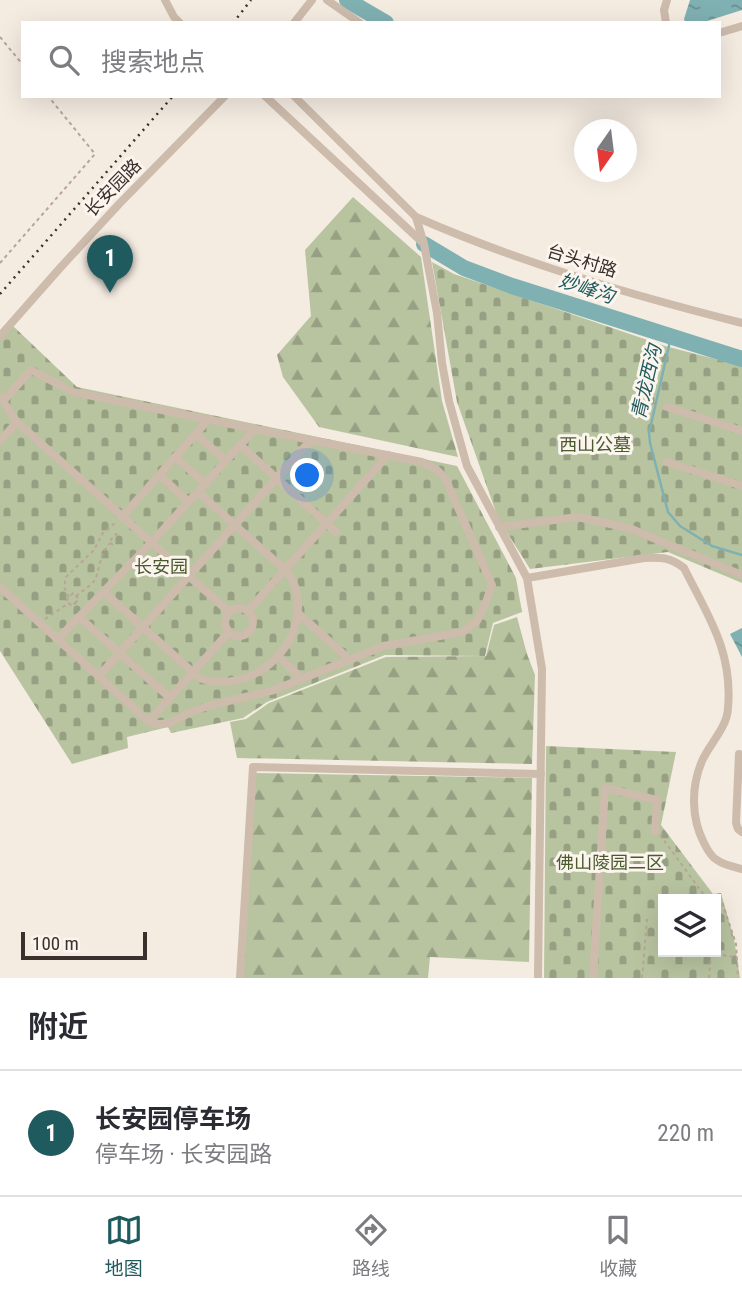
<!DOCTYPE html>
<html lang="zh">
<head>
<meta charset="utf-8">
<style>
  :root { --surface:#fff; --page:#f7f7f7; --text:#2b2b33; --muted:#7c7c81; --line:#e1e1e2; --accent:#1f5a5e }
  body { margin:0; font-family:"Roboto Condensed","Noto Sans SC",sans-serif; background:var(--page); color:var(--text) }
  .controls { position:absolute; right:21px; bottom:21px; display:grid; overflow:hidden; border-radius:0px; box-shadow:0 7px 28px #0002 }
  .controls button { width:63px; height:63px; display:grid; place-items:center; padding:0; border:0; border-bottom:2px solid var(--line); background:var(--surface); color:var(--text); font:35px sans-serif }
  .compass { position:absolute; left:574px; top:119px; width:63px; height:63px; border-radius:50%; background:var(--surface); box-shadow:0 7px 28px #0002; rotate:194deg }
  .scale { position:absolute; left:21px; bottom:18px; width:126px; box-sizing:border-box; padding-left:7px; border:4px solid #3b302b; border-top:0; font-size:19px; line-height:24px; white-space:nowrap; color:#3b302b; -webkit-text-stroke:5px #fbf5ee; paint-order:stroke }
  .you { position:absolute; left:308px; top:476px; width:24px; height:24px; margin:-18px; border:5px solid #fff; border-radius:50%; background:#1a73e8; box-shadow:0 0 0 10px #1a73e833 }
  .badge { display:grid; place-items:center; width:46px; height:46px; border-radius:50%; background:var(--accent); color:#fff; font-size:23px; font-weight:700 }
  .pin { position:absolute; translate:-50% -58px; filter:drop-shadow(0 2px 4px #0008) }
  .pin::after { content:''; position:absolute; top:37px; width:24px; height:21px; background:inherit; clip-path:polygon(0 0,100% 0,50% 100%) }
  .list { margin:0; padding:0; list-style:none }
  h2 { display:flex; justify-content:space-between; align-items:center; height:91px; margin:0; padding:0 28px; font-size:30px }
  h2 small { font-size:23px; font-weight:400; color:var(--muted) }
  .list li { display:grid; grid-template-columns:46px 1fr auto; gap:21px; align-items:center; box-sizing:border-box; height:126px; padding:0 28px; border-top:2px solid var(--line) }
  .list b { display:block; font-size:26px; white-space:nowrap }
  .list p { margin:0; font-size:23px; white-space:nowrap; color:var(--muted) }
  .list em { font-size:23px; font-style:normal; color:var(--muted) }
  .icon { flex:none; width:38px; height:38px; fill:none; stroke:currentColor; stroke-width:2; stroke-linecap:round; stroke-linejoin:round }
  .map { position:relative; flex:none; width:742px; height:978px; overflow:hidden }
  .search { position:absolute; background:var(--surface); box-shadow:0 7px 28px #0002; left:21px; right:21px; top:21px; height:77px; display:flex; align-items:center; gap:18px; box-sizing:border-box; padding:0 24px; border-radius:0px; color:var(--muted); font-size:26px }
  .sheet { height:217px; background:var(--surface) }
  nav { display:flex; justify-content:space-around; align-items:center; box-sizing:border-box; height:98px; border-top:2px solid var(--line); background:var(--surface); font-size:19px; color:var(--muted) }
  nav a { display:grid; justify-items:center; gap:4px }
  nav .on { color:var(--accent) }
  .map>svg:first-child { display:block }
  .forest { fill:url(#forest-firs) }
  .cemetery { fill:url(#cemetery-stones); fill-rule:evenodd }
  .water { fill:url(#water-ripples) }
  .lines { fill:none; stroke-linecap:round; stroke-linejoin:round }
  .stream { stroke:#7fb0b2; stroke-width:2.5 }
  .river { stroke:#7fb0b2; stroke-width:16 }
  .path { stroke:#b9a596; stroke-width:2; stroke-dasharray:3.5 3.5; stroke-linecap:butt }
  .minor { stroke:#cdbbac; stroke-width:8 }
  .rail { stroke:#3b302b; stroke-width:2.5; stroke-dasharray:2 5; stroke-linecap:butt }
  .path-bridge { stroke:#b9a596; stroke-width:2; stroke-dasharray:3.5 3.5; stroke-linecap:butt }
  .labels { text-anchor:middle; stroke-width:6; stroke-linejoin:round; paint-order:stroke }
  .street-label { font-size:18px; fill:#3b302b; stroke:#fbf5ee }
  .park-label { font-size:18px; fill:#4a5a2e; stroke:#fbf5ee }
  .water-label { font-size:19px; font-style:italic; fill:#1f5a5e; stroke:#fbf5ee }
</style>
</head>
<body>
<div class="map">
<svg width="742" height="978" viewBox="0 0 742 978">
  <defs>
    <pattern id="forest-firs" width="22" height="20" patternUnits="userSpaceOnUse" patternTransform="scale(1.75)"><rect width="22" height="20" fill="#b8c4a0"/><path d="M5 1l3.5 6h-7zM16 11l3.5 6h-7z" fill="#97a083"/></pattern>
    <pattern id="cemetery-stones" width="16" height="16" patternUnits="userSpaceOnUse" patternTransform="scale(1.75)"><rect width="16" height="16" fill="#b8c4a0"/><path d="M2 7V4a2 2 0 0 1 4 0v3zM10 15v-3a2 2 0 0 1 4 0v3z" fill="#97a083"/></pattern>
    <pattern id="water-ripples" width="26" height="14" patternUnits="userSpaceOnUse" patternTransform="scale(1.75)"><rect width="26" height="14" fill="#7fb0b2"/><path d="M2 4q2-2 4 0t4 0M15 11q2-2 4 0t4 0" fill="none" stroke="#699091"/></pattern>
  </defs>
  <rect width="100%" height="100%" fill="#f4ebe1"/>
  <g class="forest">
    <polygon points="353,197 421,257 442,401 458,457 319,427 283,377 277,355 311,316 305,250"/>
    <polygon points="517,617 527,654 535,675 532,764 237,758 230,722 246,719 269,703 386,657 486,656 494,625"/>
    <polygon points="255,773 532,778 529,962 430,957 428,978 242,978"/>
  </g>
  <g class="cemetery">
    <polygon points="432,262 454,274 665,346 742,366 742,583 668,552 530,569 498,518 457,402"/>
    <polygon points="12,325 77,387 457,466 516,578 522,612 493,623 485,656 385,655 267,702 243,718 171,733 168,727 127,737 128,748 72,764 0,651 0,337"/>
    <path d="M 546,746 L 676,752 L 661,825 L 713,894 L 721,893 L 734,939 L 740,978 L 544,978 ZM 663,899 L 716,899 L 716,952 L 663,952 Z"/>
  </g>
  <g class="water">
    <polygon points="690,0 742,0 742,10 701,23 685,23 684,19"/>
    <polygon points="742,628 742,657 730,634"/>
  </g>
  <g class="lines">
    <polyline class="stream" points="671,337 649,433 650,443 668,512 680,526 712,546 742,555"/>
    <g class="river">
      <polyline points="347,0 386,23"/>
      <polyline points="424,244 464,268 512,286 742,359"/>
    </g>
    <g class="path">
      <polyline points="0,37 23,65"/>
      <polyline points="0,263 95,154 48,96"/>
      <polyline points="113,545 109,542 116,534 120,537"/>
      <polyline points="76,596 92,584 96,578 103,552 110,543"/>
      <polyline points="69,597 64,587 66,577 94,550 103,533 116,522"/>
      <polyline points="75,603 79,599 73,593 66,601 72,606 75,603 78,606"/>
      <polyline points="45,619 69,603"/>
      <polyline points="660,835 707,899"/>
      <polyline points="716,902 722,902 736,944 738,978"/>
      <polyline points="716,954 735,957"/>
      <polyline points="642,978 647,919"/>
      <polyline points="709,978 711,952"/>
    </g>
    <g class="minor">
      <polyline points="165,0 174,17 180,23"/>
      <polyline points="327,0 360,23"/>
      <polyline points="294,23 312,0"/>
      <polyline points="666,23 664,10 667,0"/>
      <polyline points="719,33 742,26"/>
      <polyline points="265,96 422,242"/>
      <polyline points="294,96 416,217 424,244 437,313 442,363 449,401 467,466 527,578 542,669 538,978"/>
      <path d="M 416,217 C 521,263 631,295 742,323"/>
      <polyline points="0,336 60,268 120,203 225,96"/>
      <polyline points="0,397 17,422 229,612"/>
      <polyline points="4,400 31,370 73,392 255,429 151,543 72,624 58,640"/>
      <polyline points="667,407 742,431"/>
      <polyline points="196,434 226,461"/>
      <polyline points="0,441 17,422"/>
      <polyline points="240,445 336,532"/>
      <polyline points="175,457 206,484"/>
      <polyline points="667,462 742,486"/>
      <polyline points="159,475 189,502"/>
      <polyline points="122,517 208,420"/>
      <polyline points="499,527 578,517 629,528 742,575"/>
      <path d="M 527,578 L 644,558 C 661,557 670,557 684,568 C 708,616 733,651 728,708 C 727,728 710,743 702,761 C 691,787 691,818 704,843 C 707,849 711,857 717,860 C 724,865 734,867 742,869"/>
      <polyline points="0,587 147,720 153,724 161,724 170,723 191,712 208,706 274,690 384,646 462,632 477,621 486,602 492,585 445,478 437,470 422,462 255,429"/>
      <path d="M 104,592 L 199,678 C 247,695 299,654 298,605 C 297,591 295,580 285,570 L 198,492"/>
      <circle cx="239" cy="622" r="14"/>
      <polyline points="248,611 388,455"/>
      <polyline points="298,613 350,660"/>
      <polyline points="79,617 170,698"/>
      <polyline points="279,657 302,679"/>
      <polyline points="99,676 311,440"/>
      <polyline points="149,721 229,632"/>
      <polyline points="739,754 736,823 738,829 742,832"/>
      <polyline points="240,978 253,767 541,774"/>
      <polyline points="593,978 605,788 657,800 655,831"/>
    </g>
    <g class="rail">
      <polyline points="233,23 251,0"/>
      <polyline points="0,294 173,96"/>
    </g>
    <polyline class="path-bridge" points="708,953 716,954"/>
  </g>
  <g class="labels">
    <g class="street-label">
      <text transform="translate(113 188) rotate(-46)" y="6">长安园路</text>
      <text transform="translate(582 261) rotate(17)" y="6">台头村路</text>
    </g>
    <g class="park-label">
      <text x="595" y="451">西山公墓</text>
      <text x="161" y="573">长安园</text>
      <text x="610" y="869">佛山陵园二区</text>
    </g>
    <g class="water-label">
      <text transform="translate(587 288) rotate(18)" y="7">妙峰沟</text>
      <text transform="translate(646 382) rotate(-77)" y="7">青龙西沟</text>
    </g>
  </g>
</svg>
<div class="controls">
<button><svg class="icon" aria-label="layers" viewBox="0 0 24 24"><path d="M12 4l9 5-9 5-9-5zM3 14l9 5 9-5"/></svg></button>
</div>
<svg class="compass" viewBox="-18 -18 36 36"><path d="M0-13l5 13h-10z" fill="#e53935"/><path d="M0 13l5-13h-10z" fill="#7c7c81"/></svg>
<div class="scale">100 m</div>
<div class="you"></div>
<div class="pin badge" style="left:110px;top:293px">1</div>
<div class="search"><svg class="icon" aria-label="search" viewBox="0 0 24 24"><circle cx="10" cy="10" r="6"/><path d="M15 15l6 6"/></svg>搜索地点</div>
</div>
<section class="sheet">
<h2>附近<small></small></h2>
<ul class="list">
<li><span class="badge">1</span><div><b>长安园停车场</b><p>停车场 · 长安园路</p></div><em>220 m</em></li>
</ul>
</section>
<nav>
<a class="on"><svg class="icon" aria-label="map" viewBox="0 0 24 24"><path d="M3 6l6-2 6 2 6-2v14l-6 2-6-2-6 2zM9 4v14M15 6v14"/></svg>地图</a>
<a><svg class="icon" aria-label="directions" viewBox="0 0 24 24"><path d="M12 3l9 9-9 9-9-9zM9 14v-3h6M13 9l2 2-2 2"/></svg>路线</a>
<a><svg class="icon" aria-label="saved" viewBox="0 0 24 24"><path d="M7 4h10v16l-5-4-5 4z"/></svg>收藏</a>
</nav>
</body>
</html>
